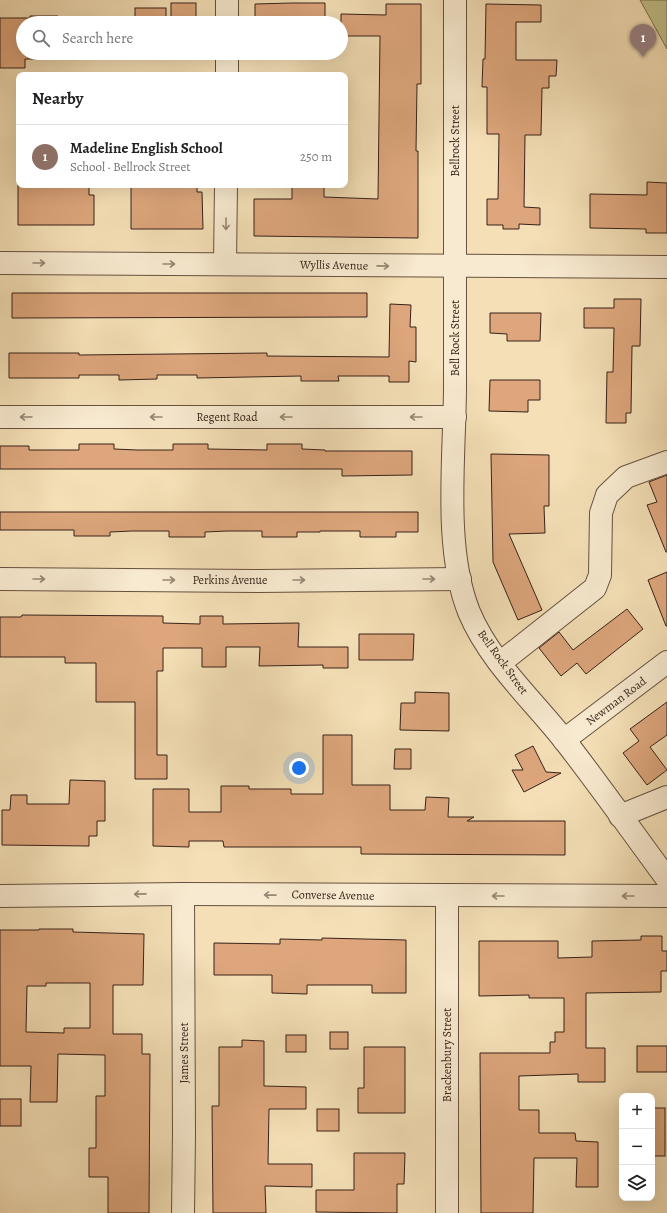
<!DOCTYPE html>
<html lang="en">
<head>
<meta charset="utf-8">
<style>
  :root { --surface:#fff; --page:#f2f2f2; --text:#222; --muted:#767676; --line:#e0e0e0; --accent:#111827 }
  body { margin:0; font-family:Alegreya,serif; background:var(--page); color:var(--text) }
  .controls { position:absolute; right:12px; bottom:12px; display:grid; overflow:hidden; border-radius:8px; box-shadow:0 4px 16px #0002 }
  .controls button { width:36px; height:36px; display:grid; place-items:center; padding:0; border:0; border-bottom:1px solid var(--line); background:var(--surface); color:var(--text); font:20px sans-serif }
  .you { position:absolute; left:299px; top:768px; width:14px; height:14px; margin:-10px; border:3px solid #fff; border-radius:50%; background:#1a73e8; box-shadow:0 0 0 6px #1a73e833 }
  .badge { display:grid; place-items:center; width:26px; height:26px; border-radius:50%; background:var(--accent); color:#fff; font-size:13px; font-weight:700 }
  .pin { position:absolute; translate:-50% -33px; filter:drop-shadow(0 1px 2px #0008) }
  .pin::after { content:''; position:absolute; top:21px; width:14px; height:12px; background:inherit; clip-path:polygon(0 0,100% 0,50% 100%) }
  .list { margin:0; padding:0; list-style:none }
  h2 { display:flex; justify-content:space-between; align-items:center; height:52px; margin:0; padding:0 16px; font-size:17px }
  h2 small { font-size:13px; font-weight:400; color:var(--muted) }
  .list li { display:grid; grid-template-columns:26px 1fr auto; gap:12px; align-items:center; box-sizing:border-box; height:64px; padding:0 16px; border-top:1px solid var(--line) }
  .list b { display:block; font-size:15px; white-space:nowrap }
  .list p { margin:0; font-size:13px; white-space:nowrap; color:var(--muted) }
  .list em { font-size:13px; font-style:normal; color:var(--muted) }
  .icon { flex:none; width:22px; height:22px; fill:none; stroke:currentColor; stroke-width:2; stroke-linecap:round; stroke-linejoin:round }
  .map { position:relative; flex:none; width:667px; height:1213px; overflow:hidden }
  .search { position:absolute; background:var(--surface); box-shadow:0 4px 16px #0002; left:16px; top:16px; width:332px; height:44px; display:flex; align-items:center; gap:10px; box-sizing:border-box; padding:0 14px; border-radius:22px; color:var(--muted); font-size:15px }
  .panel { position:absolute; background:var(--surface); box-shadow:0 4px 16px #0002; left:16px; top:72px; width:332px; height:116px; border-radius:8px }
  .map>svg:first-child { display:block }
  .green { fill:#c2c089; stroke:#7d7151 }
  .building { fill:#dda67c; stroke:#382219; fill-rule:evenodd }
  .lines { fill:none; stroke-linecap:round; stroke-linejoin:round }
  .minor-casing { stroke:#675140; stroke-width:24 }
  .minor { stroke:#f8ead0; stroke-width:22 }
  .oneway { stroke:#988674 }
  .labels { text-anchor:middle; stroke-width:3.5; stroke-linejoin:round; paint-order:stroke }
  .street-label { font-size:12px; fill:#382219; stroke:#f8ead0 }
</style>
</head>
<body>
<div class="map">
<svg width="667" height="1213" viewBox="0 0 667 1213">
  <rect width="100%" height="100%" fill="#f4dfb6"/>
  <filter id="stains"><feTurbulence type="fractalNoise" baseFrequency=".005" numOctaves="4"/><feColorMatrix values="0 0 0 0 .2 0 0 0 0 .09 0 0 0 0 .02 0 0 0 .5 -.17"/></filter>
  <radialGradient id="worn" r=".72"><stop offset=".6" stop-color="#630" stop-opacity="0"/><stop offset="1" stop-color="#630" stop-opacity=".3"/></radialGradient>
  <polygon class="green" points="640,0 667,0 667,49"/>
  <g class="building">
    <rect x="171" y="3" width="25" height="20"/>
    <polygon points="292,3 325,3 325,23 255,23 255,4"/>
    <polygon points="386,4 421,4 421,84 417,84 416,151 418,151 418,238 254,236 254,199 292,199 292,185 324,185 324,197 378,199 380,36 341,36 341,14 386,15"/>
    <polygon points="486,4 541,5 541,22 516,22 516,60 557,60 556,76 549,76 549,88 542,88 541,135 525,135 524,207 540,208 540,225 519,224 519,229 503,229 503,225 487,225 487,199 498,199 499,134 487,134 487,87 482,87 483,59 485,59"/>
    <rect x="135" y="8" width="31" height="15"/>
    <polygon points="30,16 58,16 58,23 23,23 23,53 59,53 59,59 25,59 25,68 0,68 0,18 30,18"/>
    <polygon points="647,182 667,183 667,233 646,233 646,229 590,228 590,194 647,195"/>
    <polygon points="18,185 89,186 89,195 94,195 94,225 18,225"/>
    <polygon points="197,186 197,192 202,192 203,229 131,229 131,187"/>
    <polygon points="12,293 367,293 367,317 12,318"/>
    <polygon points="614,299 641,299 640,346 632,346 631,413 626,413 626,423 606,423 607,372 613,372 614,328 584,328 584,308 614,308"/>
    <polygon points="390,304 411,305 410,327 416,327 416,362 409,361 409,382 389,382 389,376 338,376 339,381 301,381 301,376 197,378 197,375 157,375 157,379 119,380 119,375 79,375 79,378 9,378 9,353 79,353 79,355 267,353 267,356 389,357"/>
    <polygon points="490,313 541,313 540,341 507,341 507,334 490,333"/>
    <polygon points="490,380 540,380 540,400 528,400 528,412 489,411"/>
    <polygon points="79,444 114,444 114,449 137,450 173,450 173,444 208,444 208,449 267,450 267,444 302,444 302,449 325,450 325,451 412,451 412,475 342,476 342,469 0,469 0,446 29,446 29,450 79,450"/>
    <polygon points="491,454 549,455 549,506 544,506 545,533 509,534 542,610 518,620 493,562"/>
    <polygon points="667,475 667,552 666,552 647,505 657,502 649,482"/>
    <polygon points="0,512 418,512 418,532 396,532 396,537 360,537 360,531 320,531 320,532 297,532 297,537 262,537 262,531 227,531 205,532 205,537 169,537 169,531 132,531 110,532 110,536 74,536 74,530 0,530"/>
    <polygon points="667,572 667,626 666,626 648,580"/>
    <polygon points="627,609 643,629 586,674 577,663 561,676 539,648 559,632 573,650"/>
    <polygon points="22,615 163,616 163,623 200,624 200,616 223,616 223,624 299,623 298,647 348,647 348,668 323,668 323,665 259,666 260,647 226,647 226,667 202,667 202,648 163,648 163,671 157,671 157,755 167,755 167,779 135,779 135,702 96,702 96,663 65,663 65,657 0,657 0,617 21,617"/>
    <polygon points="359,634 414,634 413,660 359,660"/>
    <polygon points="415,692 449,693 449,731 400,730 401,703 415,703"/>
    <polygon points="667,702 667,735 650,747 667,770 647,785 623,753 639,741 630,729"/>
    <polygon points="323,735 352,735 352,785 390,785 390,810 425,810 426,797 449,798 448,817 474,817 467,821 565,821 565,855 361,854 361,847 224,847 223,841 189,841 189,847 153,846 153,789 189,789 189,812 221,812 221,786 249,786 249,789 291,789 291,794 323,794"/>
    <polygon points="533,746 546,772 561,773 524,792 512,770 523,770 515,755"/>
    <polygon points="395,749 411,749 411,769 394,769"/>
    <polygon points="70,780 105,781 105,821 97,821 97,836 89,836 89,846 2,845 2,810 10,810 11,795 27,795 27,804 69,804"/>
    <path d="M 39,929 L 73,929 L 73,932 L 144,934 L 143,985 L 113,985 L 113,1034 L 142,1034 L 142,1054 L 150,1054 L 149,1213 L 108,1213 L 108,1177 L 89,1177 L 89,1148 L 96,1148 L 96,1096 L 105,1096 L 105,1055 L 58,1054 L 57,1102 L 30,1102 L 31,1066 L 0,1066 L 0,930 L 39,930 ZM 46,983 L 90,983 L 90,1028 L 64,1028 L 64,1033 L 26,1032 L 27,986 L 46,986 Z"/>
    <polygon points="641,936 662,936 662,951 667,951 667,971 661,971 661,992 586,993 586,1048 605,1048 605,1082 578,1082 578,1074 519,1076 519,1110 539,1110 539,1133 575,1133 576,1141 598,1142 598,1187 576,1187 577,1158 534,1158 533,1213 481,1213 480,1053 550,1053 550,1042 555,1042 555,1032 564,1032 564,998 529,998 529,995 479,996 479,941 558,941 558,958 592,957 592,941 641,940"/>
    <polygon points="322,938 406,940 406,993 372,993 372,985 307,985 307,994 272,993 272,975 214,975 214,943 280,944 280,939 322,940"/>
    <rect x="330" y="1032" width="18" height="17"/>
    <rect x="286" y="1035" width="20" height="17"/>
    <polygon points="242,1040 264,1041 264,1086 306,1087 306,1109 269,1109 268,1164 312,1164 312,1187 265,1186 266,1213 213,1213 212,1106 219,1106 219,1047 242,1047"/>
    <rect x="637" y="1046" width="30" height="26"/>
    <polygon points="364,1047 405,1047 405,1113 358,1113 358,1088 364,1088"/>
    <rect x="0" y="1099" width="21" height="27"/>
    <rect x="652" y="1108" width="13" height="48"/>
    <rect x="317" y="1109" width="22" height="22"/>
    <polygon points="354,1153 405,1153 404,1184 397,1184 397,1213 316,1212 316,1190 354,1190"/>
  </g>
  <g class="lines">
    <defs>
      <g id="minor">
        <path d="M 455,0 C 455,128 455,257 455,385 C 455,455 443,547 469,612 C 490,662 532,699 565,741 C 600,786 633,833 667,879"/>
        <polyline points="227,23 227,0"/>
        <polyline points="227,75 227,53"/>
        <polyline points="0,263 667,267"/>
        <polyline points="225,264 226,185"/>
        <polyline points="0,417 455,417"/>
        <polyline points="0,579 258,581 460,579"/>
        <polyline points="500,663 595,588 600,575 601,513 607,495 626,477 667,462"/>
        <polyline points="564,740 667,662"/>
        <polyline points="620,816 667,797"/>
        <polyline points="0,896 183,894 667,896"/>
        <polyline points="183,1213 184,1134 183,894"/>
        <polyline points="447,1213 447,896"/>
      </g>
    </defs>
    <use href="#minor" class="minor-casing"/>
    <use href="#minor" class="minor"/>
  </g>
  <defs><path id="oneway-shaft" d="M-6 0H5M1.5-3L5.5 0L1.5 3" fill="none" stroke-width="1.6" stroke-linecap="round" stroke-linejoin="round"/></defs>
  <g class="oneway">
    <use href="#oneway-shaft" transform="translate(226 224) rotate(90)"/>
    <use href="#oneway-shaft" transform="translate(39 263)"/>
    <use href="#oneway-shaft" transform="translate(169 264)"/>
    <use href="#oneway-shaft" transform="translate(383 266) rotate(1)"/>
    <use href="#oneway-shaft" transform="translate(26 417) rotate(180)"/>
    <use href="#oneway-shaft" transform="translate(156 417) rotate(180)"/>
    <use href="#oneway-shaft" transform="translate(286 417) rotate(180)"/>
    <use href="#oneway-shaft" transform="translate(416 417) rotate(180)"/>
    <use href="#oneway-shaft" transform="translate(39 579)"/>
    <use href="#oneway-shaft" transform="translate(429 579)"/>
    <use href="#oneway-shaft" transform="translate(169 580)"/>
    <use href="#oneway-shaft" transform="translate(299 580)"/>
    <use href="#oneway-shaft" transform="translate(140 894) rotate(179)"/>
    <use href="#oneway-shaft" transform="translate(270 895) rotate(-179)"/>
    <use href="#oneway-shaft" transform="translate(498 896) rotate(180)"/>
    <use href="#oneway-shaft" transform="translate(628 896) rotate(180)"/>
  </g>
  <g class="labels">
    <g class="street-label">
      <text transform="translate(455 141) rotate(-90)" y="4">Bellrock Street</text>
      <text transform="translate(334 265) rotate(1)" y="4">Wyllis Avenue</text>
      <text transform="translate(455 338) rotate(-90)" y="4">Bell Rock Street</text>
      <text x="227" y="421">Regent Road</text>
      <text x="230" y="584">Perkins Avenue</text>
      <text transform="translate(503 662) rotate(54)" y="4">Bell Rock Street</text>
      <text transform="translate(616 701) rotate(-37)" y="4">Newman Road</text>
      <text transform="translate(333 895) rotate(1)" y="4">Converse Avenue</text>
      <text transform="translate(184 1053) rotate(-90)" y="4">James Street</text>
      <text transform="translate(447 1055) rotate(-90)" y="4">Brackenbury Street</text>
    </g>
  </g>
  <rect width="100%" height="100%" filter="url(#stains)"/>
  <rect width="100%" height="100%" fill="url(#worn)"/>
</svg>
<div class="controls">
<button>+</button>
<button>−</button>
<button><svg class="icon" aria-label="layers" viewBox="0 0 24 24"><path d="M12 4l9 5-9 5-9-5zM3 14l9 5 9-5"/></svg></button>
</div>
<div class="you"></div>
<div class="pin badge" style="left:643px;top:57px;background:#8d6e63">1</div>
<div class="search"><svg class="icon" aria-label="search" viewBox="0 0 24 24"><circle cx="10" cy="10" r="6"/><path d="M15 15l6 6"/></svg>Search here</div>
<section class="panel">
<h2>Nearby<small></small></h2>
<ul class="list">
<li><span class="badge" style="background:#8d6e63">1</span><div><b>Madeline English School</b><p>School · Bellrock Street</p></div><em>250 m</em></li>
</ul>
</section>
</div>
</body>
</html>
